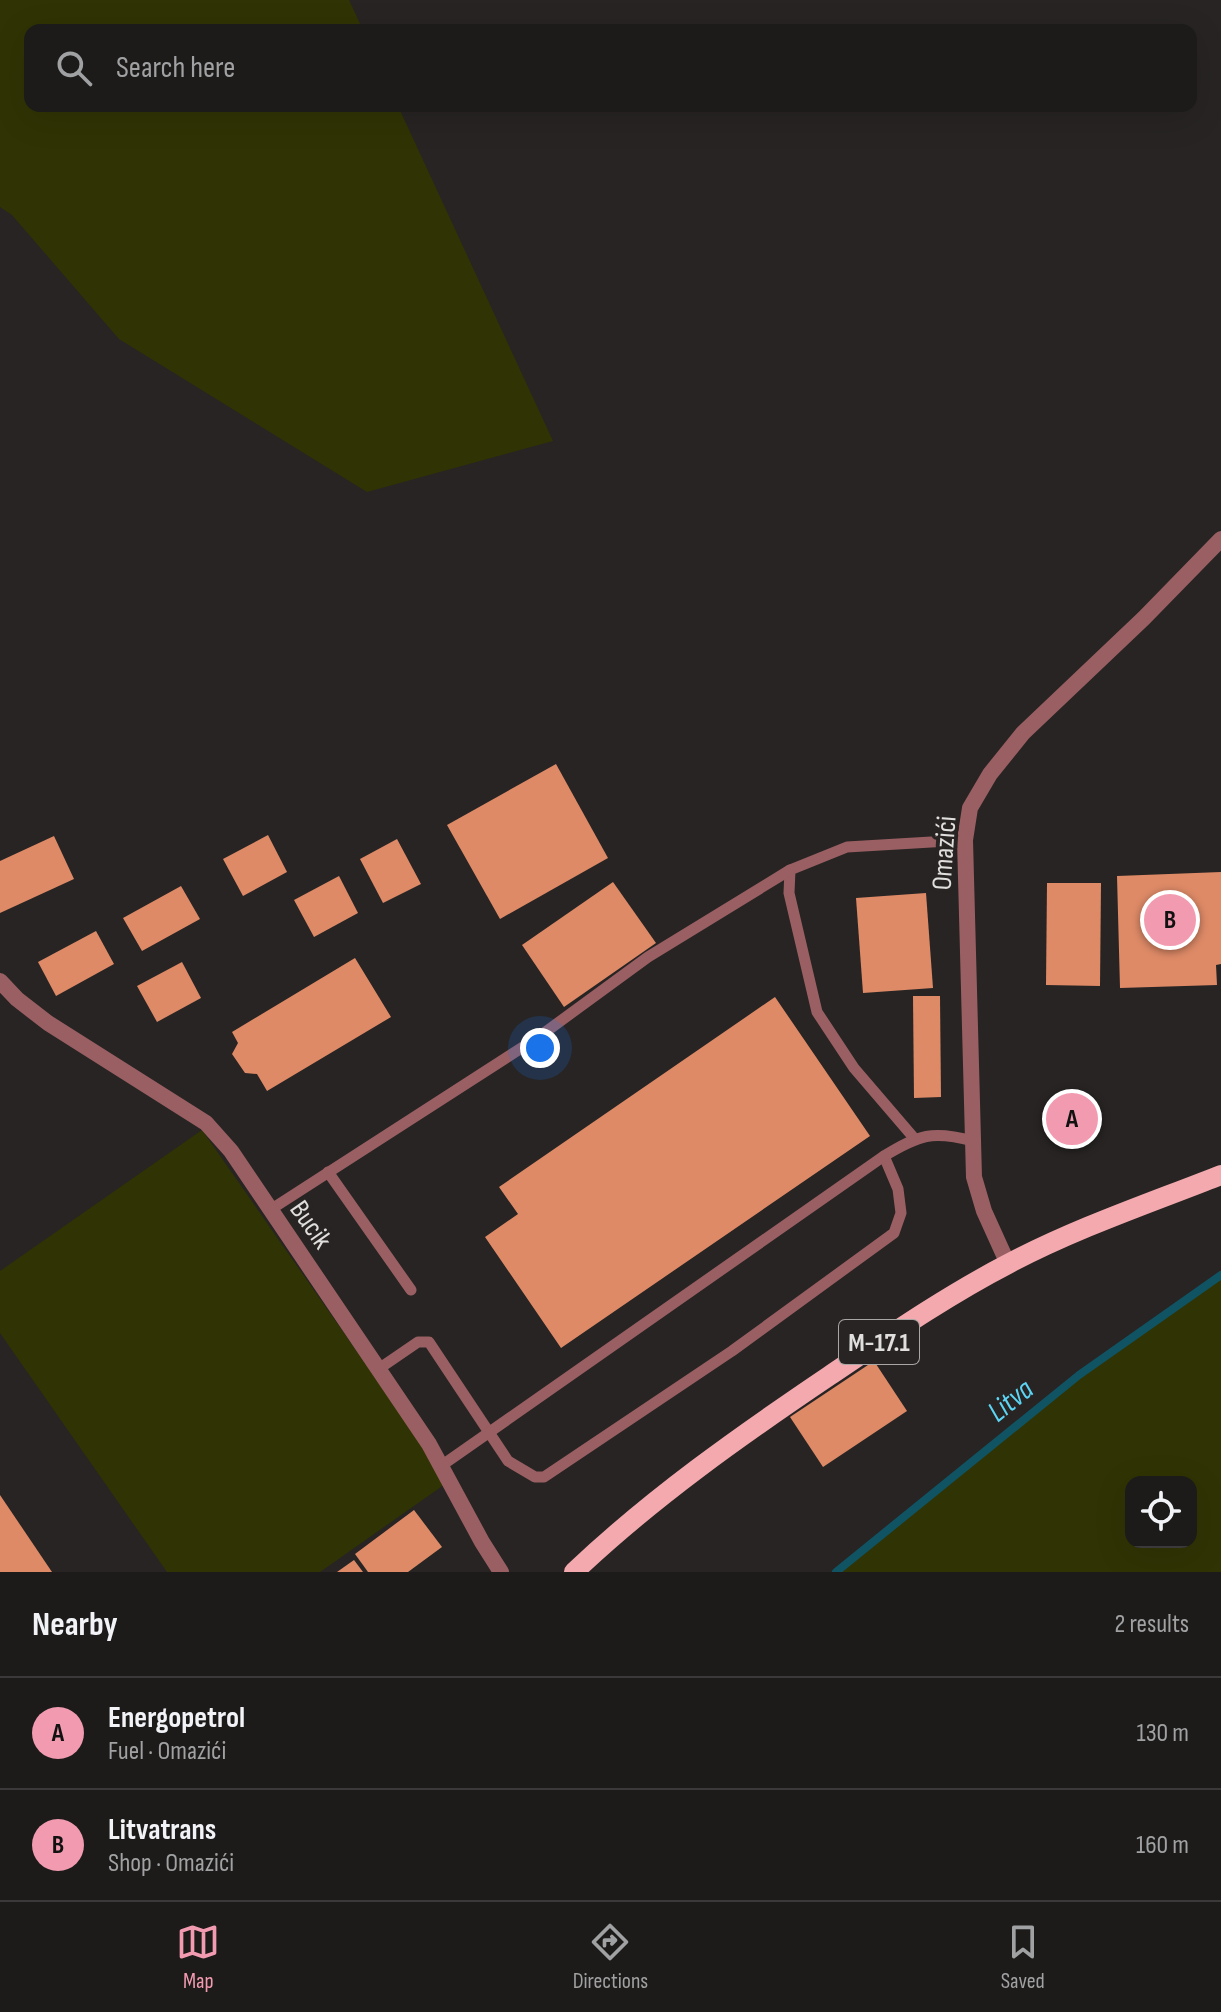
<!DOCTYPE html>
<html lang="en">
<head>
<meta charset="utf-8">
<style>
  :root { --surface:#1d1b1a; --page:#2a2827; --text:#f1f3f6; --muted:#a0a1a2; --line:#3b3939; --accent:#f29ab0 }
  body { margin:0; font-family:"Sofia Sans Condensed",sans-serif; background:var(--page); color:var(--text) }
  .controls { position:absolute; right:24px; bottom:24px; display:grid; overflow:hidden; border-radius:16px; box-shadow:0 8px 32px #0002 }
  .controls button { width:72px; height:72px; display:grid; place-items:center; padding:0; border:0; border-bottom:2px solid var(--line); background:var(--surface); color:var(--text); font:40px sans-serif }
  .you { position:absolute; left:540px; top:1048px; width:28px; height:28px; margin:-20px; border:6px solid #fff; border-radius:50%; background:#1a73e8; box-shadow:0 0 0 12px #1a73e833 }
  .badge { display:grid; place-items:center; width:52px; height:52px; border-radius:50%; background:var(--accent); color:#111; font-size:26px; font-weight:700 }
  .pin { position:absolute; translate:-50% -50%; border:4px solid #fff; box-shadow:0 2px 8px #0006 }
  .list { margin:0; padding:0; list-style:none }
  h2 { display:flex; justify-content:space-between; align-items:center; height:104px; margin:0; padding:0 32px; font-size:34px }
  h2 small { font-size:26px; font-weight:400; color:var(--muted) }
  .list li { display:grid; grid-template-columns:52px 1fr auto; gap:24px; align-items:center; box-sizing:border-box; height:112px; padding:0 32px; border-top:2px solid var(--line) }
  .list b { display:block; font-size:30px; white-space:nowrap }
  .list p { margin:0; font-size:26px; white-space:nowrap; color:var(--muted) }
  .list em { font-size:26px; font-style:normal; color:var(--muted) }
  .icon { flex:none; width:44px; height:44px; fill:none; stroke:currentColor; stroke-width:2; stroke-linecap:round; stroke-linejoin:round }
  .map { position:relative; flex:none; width:1221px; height:1572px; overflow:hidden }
  .search { position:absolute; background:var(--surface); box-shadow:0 8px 32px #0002; left:24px; right:24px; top:24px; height:88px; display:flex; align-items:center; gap:20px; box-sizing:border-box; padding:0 28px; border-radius:16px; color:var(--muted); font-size:30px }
  .sheet { height:328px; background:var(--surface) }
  nav { display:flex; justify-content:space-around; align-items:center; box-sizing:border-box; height:112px; border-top:2px solid var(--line); background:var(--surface); font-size:22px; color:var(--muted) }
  nav a { display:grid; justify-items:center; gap:4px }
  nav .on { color:var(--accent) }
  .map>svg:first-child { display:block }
  .green { fill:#303404; fill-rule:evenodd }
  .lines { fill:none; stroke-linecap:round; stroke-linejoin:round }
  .stream { stroke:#105464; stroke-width:8 }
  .building { fill:#de8a67 }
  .service { stroke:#9a5f62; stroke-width:11 }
  .minor { stroke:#9a5f62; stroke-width:16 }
  .primary { stroke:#f3a9ad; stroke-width:20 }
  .labels { text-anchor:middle; stroke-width:8; stroke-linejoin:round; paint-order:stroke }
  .shield { fill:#272423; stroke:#a9a7a6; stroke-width:2 }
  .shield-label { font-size:26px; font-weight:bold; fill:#e1dfde }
  .street-label { font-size:28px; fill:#e1dfde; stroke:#272423 }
  .water-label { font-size:30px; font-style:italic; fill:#5cd5f4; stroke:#272423 }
</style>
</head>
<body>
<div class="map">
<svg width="1221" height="1572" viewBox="0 0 1221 1572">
  <rect width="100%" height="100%" fill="#272423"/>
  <g class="green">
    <polygon points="0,0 349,0 363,30 30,30 30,106 398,106 553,441 367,492 119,339 12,215 0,207"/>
    <polygon points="202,1130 448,1482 320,1572 167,1572 0,1333 0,1271"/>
    <path d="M 1221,1275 L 1221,1572 L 836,1572 L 1079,1375 ZM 1191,1482 L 1191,1542 L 1131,1542 L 1131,1482 Z"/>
  </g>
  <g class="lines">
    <polyline class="stream" points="836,1572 1079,1375 1221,1275"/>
  </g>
  <g class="building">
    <polygon points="556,764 608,858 500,919 447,825"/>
    <polygon points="268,835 287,872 243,896 223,859"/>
    <polygon points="54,836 74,879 0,913 0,861"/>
    <polygon points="397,839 421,884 383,903 360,859"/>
    <polygon points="1221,872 1221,964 1216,965 1217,985 1120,988 1117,876"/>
    <polygon points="339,876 358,913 314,937 294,900"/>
    <polygon points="613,882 656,943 564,1007 522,945"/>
    <polygon points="1047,883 1101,883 1100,986 1046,985"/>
    <polygon points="181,886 200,919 142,951 123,918"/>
    <polygon points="926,893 933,988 863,993 856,898"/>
    <polygon points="96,931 114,964 56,996 38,962"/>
    <polygon points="355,958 391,1017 267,1091 257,1074 245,1073 232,1054 238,1043 232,1032"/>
    <polygon points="182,962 201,998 157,1022 137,986"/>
    <polygon points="913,996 940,996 941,1097 914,1098"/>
    <polygon points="775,997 870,1136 561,1348 485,1237 518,1214 499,1187"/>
    <polygon points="874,1361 907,1411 823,1467 790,1417"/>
    <polygon points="0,1495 52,1572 0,1572"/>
    <polygon points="414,1510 442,1547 408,1572 368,1572 355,1554"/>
    <polygon points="354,1560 363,1572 337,1572"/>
  </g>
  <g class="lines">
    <g class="service">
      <polyline points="914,1138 854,1068 817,1012 789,893 790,870 847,847 965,840"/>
      <polyline points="328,1172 411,1290"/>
      <polyline points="270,1210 540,1036 648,957 790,870"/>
      <polyline points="380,1368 418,1342 429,1342 508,1461 535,1477 544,1477 732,1351 894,1233 901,1213 898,1189 884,1156"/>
      <path d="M 441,1466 L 884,1156 C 919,1135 932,1130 973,1141"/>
    </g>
    <g class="minor">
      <polyline points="0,981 17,999 48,1023 206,1123 231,1151 429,1444 482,1542 501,1572"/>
      <polyline points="1008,1264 984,1211 974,1177 965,840 970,808 990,774 1023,733 1144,618 1221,539"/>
    </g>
    <path class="primary" d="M 574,1572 C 652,1498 740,1436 829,1376 C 887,1337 946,1296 1008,1264 C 1076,1228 1150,1203 1221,1175"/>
  </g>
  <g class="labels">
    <rect class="shield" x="839" y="1320" width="80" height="44" rx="6"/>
    <g class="shield-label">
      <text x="879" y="1351">M-17.1</text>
    </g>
    <g class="street-label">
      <text transform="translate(943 853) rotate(-86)" y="10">Omazići</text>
      <text transform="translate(312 1224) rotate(55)" y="10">Bucik</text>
    </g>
    <g class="water-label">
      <text transform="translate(1010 1400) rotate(-39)" y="10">Litva</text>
    </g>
  </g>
</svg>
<div class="controls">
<button><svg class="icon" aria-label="locate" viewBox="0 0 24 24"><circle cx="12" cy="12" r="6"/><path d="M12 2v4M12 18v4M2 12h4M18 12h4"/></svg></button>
</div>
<div class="you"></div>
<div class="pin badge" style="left:1072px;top:1119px">A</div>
<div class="pin badge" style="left:1170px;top:920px">B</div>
<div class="search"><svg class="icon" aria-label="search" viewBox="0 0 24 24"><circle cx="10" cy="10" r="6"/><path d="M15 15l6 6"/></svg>Search here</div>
</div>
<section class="sheet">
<h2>Nearby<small>2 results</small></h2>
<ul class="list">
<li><span class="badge">A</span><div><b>Energopetrol</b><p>Fuel · Omazići</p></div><em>130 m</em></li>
<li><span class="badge">B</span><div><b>Litvatrans</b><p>Shop · Omazići</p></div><em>160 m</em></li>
</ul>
</section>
<nav>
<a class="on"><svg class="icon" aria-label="map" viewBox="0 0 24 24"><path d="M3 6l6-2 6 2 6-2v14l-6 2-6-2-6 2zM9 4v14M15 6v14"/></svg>Map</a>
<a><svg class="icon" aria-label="directions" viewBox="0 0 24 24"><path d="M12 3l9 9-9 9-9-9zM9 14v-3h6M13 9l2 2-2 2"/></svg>Directions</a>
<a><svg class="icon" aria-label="saved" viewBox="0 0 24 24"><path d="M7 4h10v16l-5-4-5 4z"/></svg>Saved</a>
</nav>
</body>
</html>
